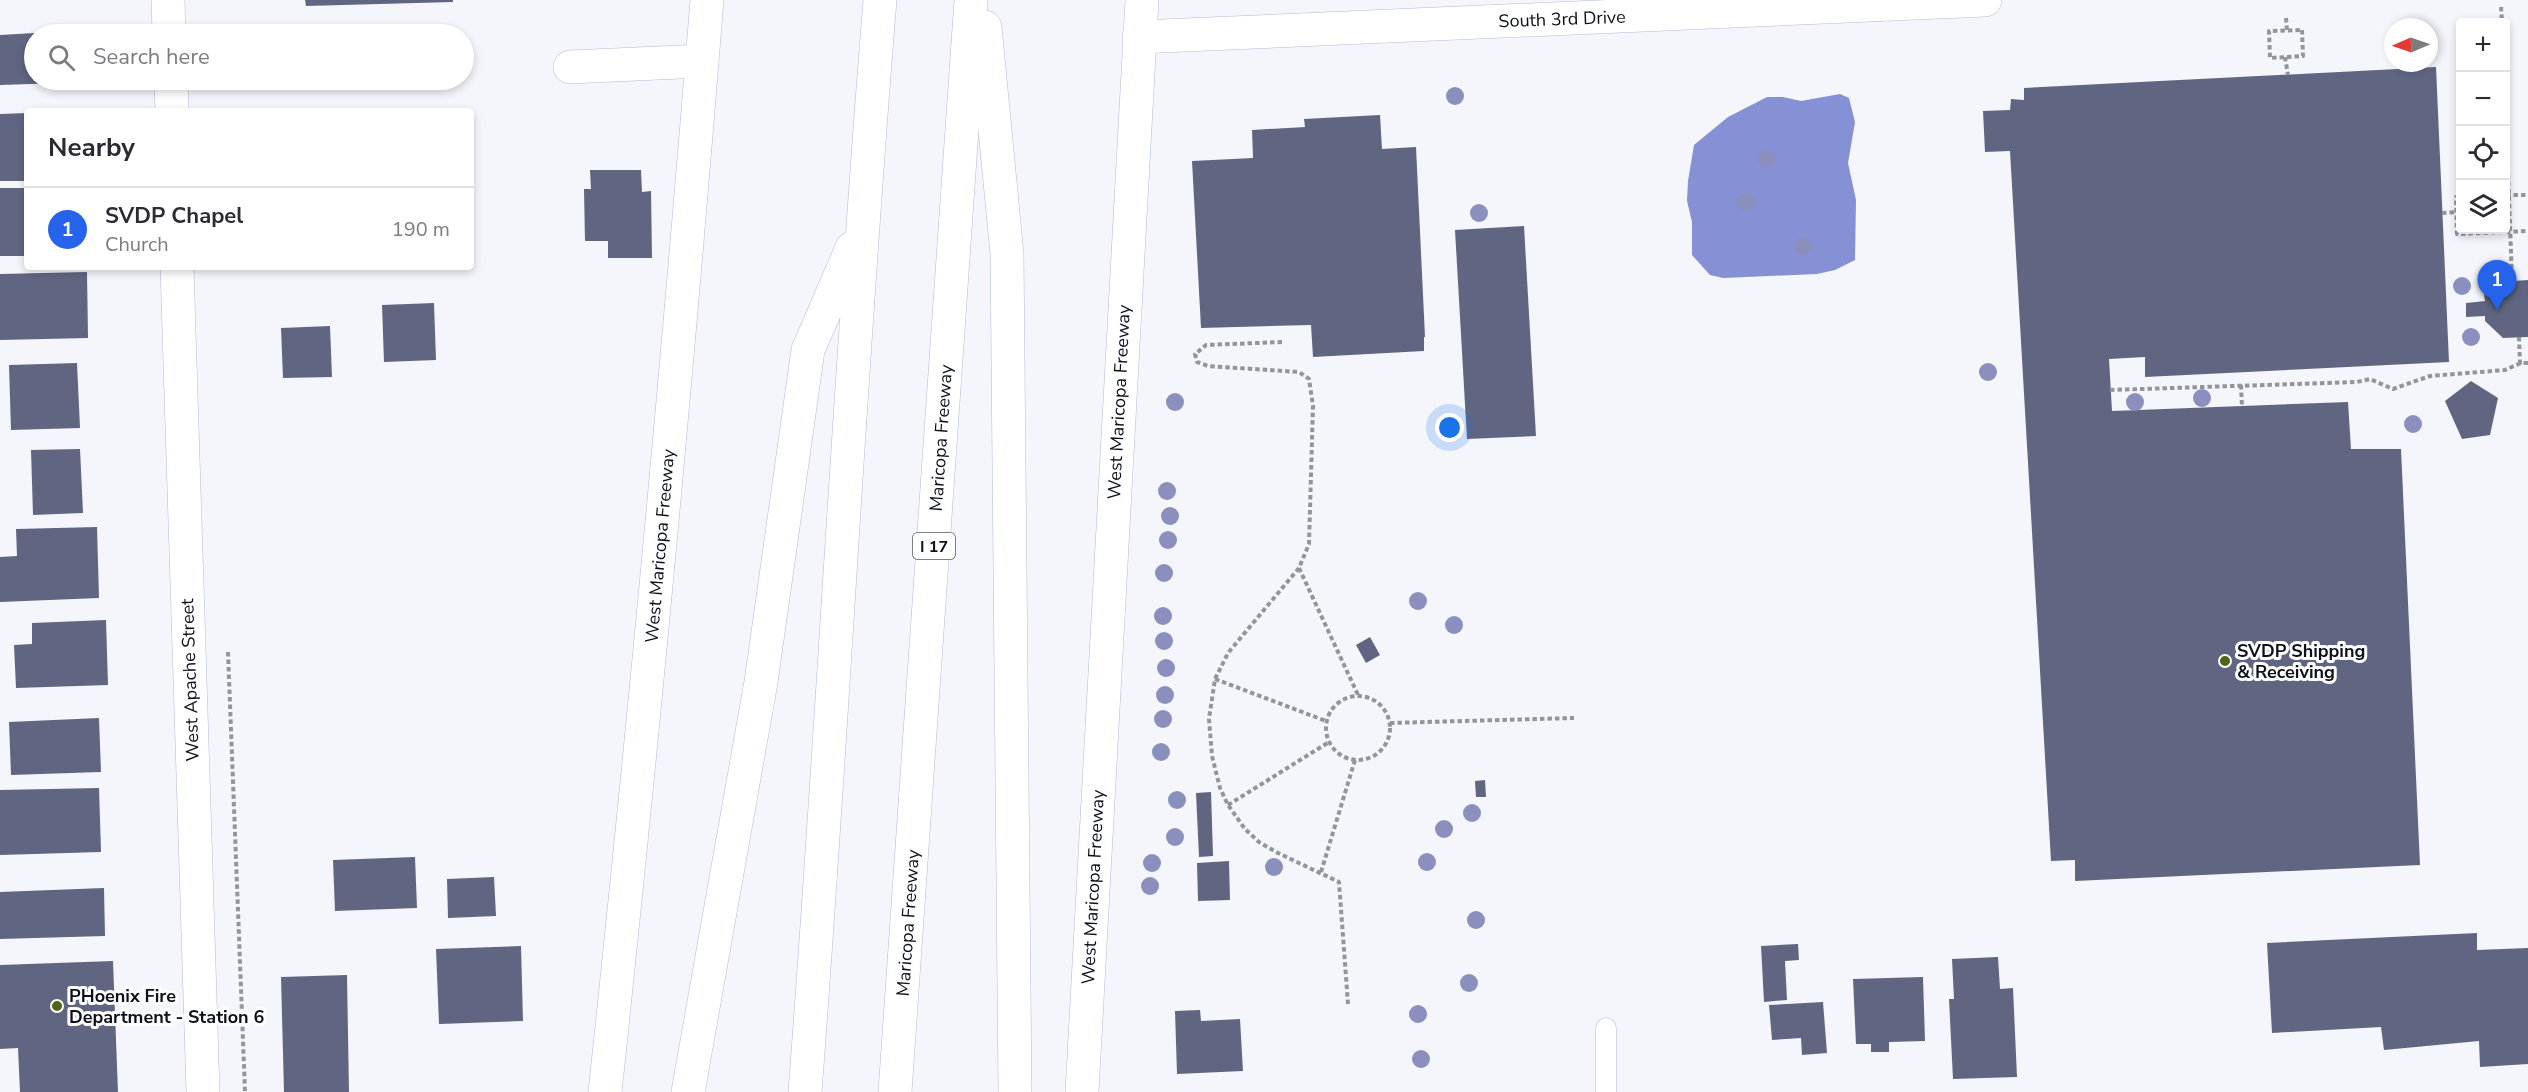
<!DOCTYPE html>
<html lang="en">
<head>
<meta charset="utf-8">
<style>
  :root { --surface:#fff; --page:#f2f2f3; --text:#2b2b33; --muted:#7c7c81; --line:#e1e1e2; --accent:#2563eb }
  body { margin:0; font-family:"Nunito Sans",sans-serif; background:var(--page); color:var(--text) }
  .controls { position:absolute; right:18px; top:18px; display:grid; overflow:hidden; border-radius:6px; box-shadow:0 3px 9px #0003 }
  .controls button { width:54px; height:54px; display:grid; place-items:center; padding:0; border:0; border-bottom:2px solid var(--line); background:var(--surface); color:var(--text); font:30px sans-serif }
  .compass { position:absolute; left:2384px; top:18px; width:54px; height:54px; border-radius:50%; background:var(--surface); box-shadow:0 3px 9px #0003; rotate:268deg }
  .you { position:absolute; left:1450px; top:428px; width:21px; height:21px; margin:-15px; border:4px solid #fff; border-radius:50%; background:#1a73e8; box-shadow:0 0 0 9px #1a73e833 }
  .badge { display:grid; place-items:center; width:39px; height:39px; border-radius:50%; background:var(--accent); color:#fff; font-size:20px; font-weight:700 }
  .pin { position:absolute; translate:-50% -50px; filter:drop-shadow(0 2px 3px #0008) }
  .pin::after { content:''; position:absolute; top:32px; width:21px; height:18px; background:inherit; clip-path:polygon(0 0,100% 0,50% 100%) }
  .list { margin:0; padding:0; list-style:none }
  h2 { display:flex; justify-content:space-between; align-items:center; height:78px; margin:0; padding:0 24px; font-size:26px }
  h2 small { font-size:20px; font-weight:400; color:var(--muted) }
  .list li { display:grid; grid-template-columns:39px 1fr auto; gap:18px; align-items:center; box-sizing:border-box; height:84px; padding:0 24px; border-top:2px solid var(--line) }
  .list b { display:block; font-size:22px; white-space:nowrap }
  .list p { margin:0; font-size:20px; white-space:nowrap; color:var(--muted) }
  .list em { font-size:20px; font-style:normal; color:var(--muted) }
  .icon { flex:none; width:33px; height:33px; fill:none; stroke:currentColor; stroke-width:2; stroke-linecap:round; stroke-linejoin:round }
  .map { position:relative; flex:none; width:2528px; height:1092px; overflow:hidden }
  .search { position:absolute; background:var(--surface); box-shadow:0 3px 9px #0003; left:24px; top:24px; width:450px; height:66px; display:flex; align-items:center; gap:15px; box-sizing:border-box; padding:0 21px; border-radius:33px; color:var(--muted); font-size:22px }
  .panel { position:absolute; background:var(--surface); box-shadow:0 3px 9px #0003; left:24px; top:108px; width:450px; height:162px; border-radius:6px }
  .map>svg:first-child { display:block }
  .water { fill:#8591d4 }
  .building { fill:#606682 }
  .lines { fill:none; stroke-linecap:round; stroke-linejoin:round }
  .service-casing { stroke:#b3bad9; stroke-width:21 }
  .minor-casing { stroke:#b3bad9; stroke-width:34 }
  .secondary-casing { stroke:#b3bad9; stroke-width:34 }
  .motorway-casing { stroke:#b3bad9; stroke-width:34 }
  .path { stroke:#93959d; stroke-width:4; stroke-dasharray:4.5 3; stroke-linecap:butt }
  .service { stroke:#fff; stroke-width:20 }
  .minor { stroke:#fff; stroke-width:33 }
  .secondary { stroke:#fff; stroke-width:33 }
  .motorway { stroke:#fff; stroke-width:33 }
  .tree { fill:#8b8fbd }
  .poi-dot { fill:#4e6616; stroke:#fff; stroke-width:2 }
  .labels { text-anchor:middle; stroke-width:6; stroke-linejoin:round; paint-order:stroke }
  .shield { fill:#fff; stroke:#56585f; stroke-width:1.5 }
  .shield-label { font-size:16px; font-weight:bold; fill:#0e101b }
  .street-label { font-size:18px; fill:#0e101b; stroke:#fff }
  .poi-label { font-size:18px; font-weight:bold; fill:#0e101b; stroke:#fff; text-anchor:start }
</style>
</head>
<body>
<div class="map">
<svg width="2528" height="1092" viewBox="0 0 2528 1092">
  <rect width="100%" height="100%" fill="#f4f6fc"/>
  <polygon class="water" points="1840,94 1849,98 1855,122 1848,163 1856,200 1855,260 1835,270 1817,274 1723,278 1710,275 1692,255 1692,222 1687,201 1688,181 1694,145 1728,117 1767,97 1783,97 1801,101"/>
  <g class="building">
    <polygon points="305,0 453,0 453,2 306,6"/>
    <polygon points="34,33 34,80 62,80 62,83 0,85 0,35"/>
    <polygon points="2436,67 2449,362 2145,377 2145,357 2109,359 2112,411 2348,402 2351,449 2401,449 2420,865 2075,881 2075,860 2051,861 2010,151 1985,152 1983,111 2010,110 2011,99 2024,100 2024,88"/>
    <polygon points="27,113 27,181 0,181 0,114"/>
    <polygon points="1380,115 1382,149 1416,147 1425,337 1424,337 1424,351 1313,357 1311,325 1201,328 1192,161 1253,158 1252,130 1305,127 1304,119"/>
    <polygon points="590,170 641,170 642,192 651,191 652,258 608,258 608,241 585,241 584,189 591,189"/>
    <rect x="0" y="188" width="27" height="68"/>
    <polygon points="1524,226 1536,436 1467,439 1455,230"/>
    <polygon points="87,272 88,338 0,340 0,274"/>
    <polygon points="2528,280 2528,337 2503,338 2485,321 2485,316 2466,317 2466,303 2485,301 2484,295 2499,282"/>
    <polygon points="434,303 436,360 384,362 382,305"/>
    <polygon points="330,326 332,377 283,378 281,328"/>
    <polygon points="77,363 80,428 11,430 9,365"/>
    <polygon points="2471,381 2498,398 2490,435 2462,439 2445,401"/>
    <polygon points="80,449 83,513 33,515 31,450"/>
    <polygon points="97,527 99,598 0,602 0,557 17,556 16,529"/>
    <polygon points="106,620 108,685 16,688 14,645 32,644 32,623"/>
    <polygon points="1370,637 1380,655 1366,663 1356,645"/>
    <polygon points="99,718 101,772 11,775 9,722"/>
    <polygon points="1485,780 1486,797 1476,797 1475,781"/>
    <polygon points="99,788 101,852 0,855 0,790"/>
    <polygon points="1211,792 1213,856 1199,857 1196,793"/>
    <polygon points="415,857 417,908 335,911 333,860"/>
    <polygon points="1229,861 1230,900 1198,901 1197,863"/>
    <polygon points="494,877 496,916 448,918 447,879"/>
    <polygon points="104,888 105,936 0,939 0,892"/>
    <polygon points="2477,933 2477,950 2528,948 2528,1064 2480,1067 2479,1041 2384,1050 2381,1027 2272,1033 2267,943"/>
    <polygon points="1798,944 1799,960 1785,961 1787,1000 1764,1002 1761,946"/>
    <polygon points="521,946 523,1021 439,1024 436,949"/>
    <polygon points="1998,957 2000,989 2013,988 2017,1077 1953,1079 1949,999 1954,999 1952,959"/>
    <polygon points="113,961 118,1092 20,1092 18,1048 0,1049 0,965"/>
    <polygon points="347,975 349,1092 284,1092 281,977"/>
    <polygon points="1923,977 1925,1041 1889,1042 1889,1052 1871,1052 1871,1044 1856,1044 1853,979"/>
    <polygon points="1823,1002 1827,1053 1802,1055 1801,1038 1772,1040 1769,1005"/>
    <polygon points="1200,1010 1201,1021 1240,1019 1243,1071 1177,1074 1175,1011"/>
  </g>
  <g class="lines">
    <defs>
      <polyline id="service" points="1606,1028 1606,1092"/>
      <g id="minor">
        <polyline points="168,0 169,34"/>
        <polyline points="1139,37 1985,0"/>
        <polyline points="570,67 702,61"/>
        <polyline points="171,80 172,111"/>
        <polyline points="177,267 203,1092"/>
      </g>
      <g id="secondary">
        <path d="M 605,1092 C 644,728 678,364 707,0"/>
        <polyline points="1082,1092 1142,0"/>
      </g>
      <g id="motorway">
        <polyline points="985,27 1007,254 1015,1092"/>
        <polyline points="688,1092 761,682 808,350 852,248"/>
        <path d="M 805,1092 C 833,728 850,364 880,0"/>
        <polyline points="895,1092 971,0"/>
      </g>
    </defs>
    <use href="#service" class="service-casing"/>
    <use href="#minor" class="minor-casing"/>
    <use href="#secondary" class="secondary-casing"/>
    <use href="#motorway" class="motorway-casing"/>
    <g class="path">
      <polyline points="2501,7 2502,22"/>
      <polyline points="2286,18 2287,31"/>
      <polygon points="2302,30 2303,56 2270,58 2269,31"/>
      <polyline points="2285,57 2288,75"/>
      <polyline points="2506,114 2512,281"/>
      <polyline points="2506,195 2528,195"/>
      <polyline points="2460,197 2456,197 2457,234 2528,231"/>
      <polyline points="2442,213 2456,212"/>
      <polyline points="2519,337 2520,364"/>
      <polyline points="1282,342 1206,345 1195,354 1197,362 1208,366 1299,372 1309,379 1313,406 1309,544 1299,568 1228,653 1215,679 1209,719 1212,756 1220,788 1228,805 1245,829 1259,842 1278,853 1339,882 1348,1004"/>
      <polyline points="2241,385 2242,406"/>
      <polyline points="2110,390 2357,382 2370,379 2393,389 2430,376 2505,370 2521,363 2528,363"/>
      <polyline points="1299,568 1358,695"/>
      <polyline points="228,652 245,1092"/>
      <polyline points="1215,679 1326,721"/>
      <circle cx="1358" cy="728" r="32"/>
      <polyline points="1390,723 1574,718"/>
      <polyline points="1228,805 1329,742"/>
      <polyline points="1321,872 1355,760"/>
    </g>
    <use href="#service" class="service"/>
    <use href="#minor" class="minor"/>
    <use href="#secondary" class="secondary"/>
    <use href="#motorway" class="motorway"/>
  </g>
  <g class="tree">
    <circle cx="1455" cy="96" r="9"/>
    <circle cx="1766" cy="159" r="9"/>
    <circle cx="1746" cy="202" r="9"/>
    <circle cx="1479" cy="213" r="9"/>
    <circle cx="1803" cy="246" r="9"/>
    <circle cx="2462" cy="286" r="9"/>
    <circle cx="2471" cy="337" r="9"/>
    <circle cx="1988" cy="372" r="9"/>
    <circle cx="2202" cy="398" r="9"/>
    <circle cx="1175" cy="402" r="9"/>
    <circle cx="2135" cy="402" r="9"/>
    <circle cx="2413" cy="424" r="9"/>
    <circle cx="1167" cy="491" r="9"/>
    <circle cx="1170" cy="516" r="9"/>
    <circle cx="1168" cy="540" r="9"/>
    <circle cx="1164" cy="573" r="9"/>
    <circle cx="1418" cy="601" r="9"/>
    <circle cx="1163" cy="616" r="9"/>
    <circle cx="1454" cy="625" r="9"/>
    <circle cx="1164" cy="641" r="9"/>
    <circle cx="1166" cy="668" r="9"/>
    <circle cx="1165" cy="695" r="9"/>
    <circle cx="1163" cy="719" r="9"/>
    <circle cx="1161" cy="752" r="9"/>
    <circle cx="1177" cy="800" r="9"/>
    <circle cx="1472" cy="813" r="9"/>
    <circle cx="1444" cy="829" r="9"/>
    <circle cx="1175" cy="837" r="9"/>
    <circle cx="1427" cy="862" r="9"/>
    <circle cx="1152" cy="863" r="9"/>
    <circle cx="1274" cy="867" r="9"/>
    <circle cx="1150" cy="886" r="9"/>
    <circle cx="1476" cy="920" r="9"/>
    <circle cx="1469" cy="983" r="9"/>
    <circle cx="1418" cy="1014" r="9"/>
    <circle cx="1421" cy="1059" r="9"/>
  </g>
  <g class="poi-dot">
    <circle cx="2225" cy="661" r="6"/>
    <circle cx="57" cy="1006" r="6"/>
  </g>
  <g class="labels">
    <rect class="shield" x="913" y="533" width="42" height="26" rx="4.5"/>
    <g class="shield-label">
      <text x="934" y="552">I 17</text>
    </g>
    <g class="street-label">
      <text transform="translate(1562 19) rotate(-2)" y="6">South 3rd Drive</text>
      <text transform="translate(1119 402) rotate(-87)" y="6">West Maricopa Freeway</text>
      <text transform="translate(941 438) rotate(-86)" y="6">Maricopa Freeway</text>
      <text transform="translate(660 546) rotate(-85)" y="6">West Maricopa Freeway</text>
      <text transform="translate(190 680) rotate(-92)" y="6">West Apache Street</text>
      <text transform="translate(1093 887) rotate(-87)" y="6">West Maricopa Freeway</text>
      <text transform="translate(908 923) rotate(-86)" y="6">Maricopa Freeway</text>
    </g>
    <g class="poi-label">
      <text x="2237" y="657">SVDP Shipping<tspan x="2237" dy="21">&amp; Receiving</tspan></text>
      <text x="69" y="1002">PHoenix Fire<tspan x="69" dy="21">Department - Station 6</tspan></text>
    </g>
  </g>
</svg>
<div class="controls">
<button>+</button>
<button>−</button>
<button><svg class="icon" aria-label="locate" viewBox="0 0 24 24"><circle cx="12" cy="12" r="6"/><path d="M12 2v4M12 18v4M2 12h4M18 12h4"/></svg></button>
<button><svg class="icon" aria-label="layers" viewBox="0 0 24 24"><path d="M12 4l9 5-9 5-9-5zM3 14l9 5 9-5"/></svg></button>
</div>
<svg class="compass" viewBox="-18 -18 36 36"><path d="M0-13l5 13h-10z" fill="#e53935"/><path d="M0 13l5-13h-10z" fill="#7c7c81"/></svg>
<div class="you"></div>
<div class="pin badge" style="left:2497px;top:310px">1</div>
<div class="search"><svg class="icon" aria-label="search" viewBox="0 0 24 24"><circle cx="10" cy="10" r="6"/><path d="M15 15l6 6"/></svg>Search here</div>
<section class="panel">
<h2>Nearby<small></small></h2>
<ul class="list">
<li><span class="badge">1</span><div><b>SVDP Chapel</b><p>Church</p></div><em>190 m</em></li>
</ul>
</section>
</div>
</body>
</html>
